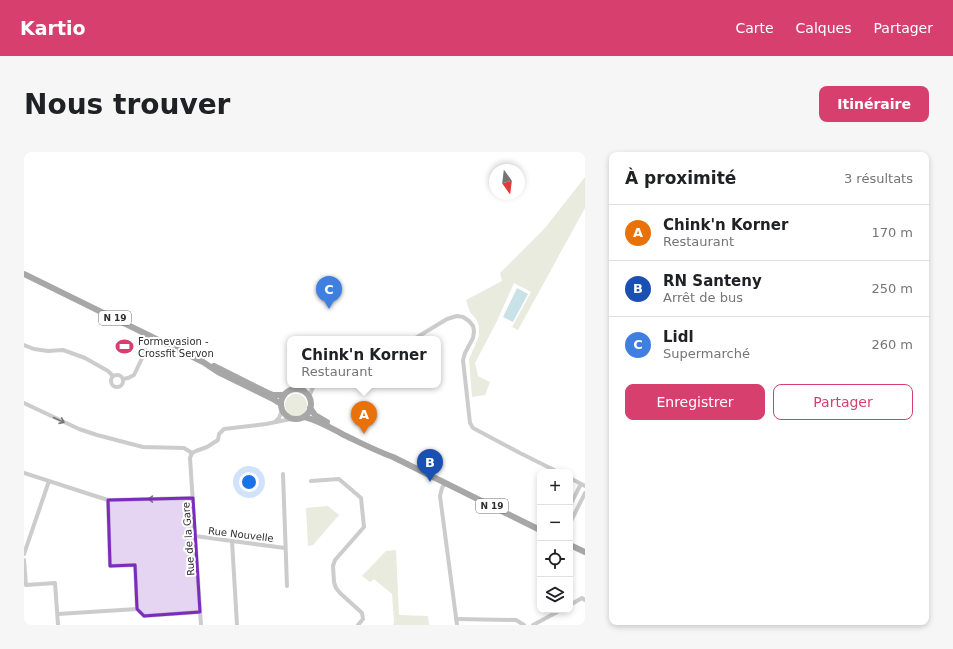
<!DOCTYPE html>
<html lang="fr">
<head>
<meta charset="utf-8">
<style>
  :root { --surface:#fff; --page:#f6f6f6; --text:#202124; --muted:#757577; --line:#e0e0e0; --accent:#d7406e }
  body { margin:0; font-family:"DejaVu Sans",sans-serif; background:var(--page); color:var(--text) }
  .controls { position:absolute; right:12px; bottom:12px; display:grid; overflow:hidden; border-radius:8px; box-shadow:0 2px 6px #0003 }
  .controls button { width:36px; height:36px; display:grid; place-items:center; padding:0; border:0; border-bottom:1px solid var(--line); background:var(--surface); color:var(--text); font:20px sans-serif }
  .compass { position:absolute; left:465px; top:12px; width:36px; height:36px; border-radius:50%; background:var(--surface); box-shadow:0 2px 6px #0003; rotate:166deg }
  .you { position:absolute; left:225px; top:330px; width:14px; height:14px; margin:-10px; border:3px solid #fff; border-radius:50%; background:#1a73e8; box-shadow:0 0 0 6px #1a73e833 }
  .badge { display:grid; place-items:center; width:26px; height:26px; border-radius:50%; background:var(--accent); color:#fff; font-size:13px; font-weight:700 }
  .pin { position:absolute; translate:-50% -33px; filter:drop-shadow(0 1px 2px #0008) }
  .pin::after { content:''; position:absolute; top:21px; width:14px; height:12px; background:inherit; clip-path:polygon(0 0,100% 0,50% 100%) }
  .popup { position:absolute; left:263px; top:184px; width:154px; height:52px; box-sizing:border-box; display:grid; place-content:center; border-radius:8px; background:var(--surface); filter:drop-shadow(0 1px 3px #0005); font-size:13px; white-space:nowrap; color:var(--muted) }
  .popup b { font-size:15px; color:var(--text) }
  .popup::after { content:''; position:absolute; left:50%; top:100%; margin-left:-8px; border:8px solid transparent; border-top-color:var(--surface) }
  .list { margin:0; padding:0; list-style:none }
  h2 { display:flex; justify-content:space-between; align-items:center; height:52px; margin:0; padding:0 16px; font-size:17px }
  h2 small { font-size:13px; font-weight:400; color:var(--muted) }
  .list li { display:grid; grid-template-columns:26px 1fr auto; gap:12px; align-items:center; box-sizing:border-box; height:56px; padding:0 16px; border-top:1px solid var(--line) }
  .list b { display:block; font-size:15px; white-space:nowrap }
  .list p { margin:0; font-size:13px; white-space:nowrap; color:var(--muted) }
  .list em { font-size:13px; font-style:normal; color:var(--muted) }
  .actions { display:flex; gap:8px; padding:12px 16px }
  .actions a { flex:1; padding:9px 0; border:1px solid var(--accent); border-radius:8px; text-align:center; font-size:14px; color:var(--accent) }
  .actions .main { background:var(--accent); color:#fff }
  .icon { flex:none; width:22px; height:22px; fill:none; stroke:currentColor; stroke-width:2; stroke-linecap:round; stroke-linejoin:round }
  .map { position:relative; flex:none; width:561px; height:473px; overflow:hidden; border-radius:8px }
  header { display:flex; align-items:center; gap:24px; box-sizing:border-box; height:56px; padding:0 20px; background:var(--accent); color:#fff }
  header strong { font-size:19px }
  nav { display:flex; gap:22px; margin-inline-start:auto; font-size:14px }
  .intro { display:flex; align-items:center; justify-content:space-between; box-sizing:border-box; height:96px; padding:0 24px }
  h1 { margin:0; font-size:28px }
  .button { padding:10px 18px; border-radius:8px; background:var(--accent); color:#fff; font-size:14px; font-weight:700 }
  main { display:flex; gap:24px; padding:0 24px }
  aside { flex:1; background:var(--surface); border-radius:8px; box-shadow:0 2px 6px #0003 }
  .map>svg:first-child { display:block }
  .green { fill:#e8ebde }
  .water { fill:#c9e2e7 }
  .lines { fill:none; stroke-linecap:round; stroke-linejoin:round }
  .minor { stroke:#ccc; stroke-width:4 }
  .primary { stroke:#a7a7a7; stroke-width:6 }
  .oneway { stroke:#767676 }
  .marked { fill:#7b2cbf; fill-opacity:0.2; stroke:#7b2cbf; stroke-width:3; stroke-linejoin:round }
  .labels { text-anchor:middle; stroke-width:4; stroke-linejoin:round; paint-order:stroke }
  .shield { fill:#fff; stroke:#6d6d6d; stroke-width:1 }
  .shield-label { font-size:9px; font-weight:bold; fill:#2f2f2f }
  .poi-label { font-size:10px; fill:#2f2f2f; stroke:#fff; text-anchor:start }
  .street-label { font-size:10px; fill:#2f2f2f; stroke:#fff }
</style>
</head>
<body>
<header>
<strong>Kartio</strong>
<nav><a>Carte</a><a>Calques</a><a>Partager</a></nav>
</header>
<div class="intro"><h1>Nous trouver</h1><a class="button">Itinéraire</a></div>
<main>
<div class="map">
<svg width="561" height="473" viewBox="0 0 561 473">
  <rect width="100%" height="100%" fill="#fff"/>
  <g class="green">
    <polygon points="561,25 561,56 494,178 488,175 507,140 490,131 473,169 451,211 454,224 466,230 461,243 448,245 445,207 455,184 455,174 452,167 446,160 442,148 478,129 476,121 521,76"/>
    <circle cx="272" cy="253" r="11"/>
    <polygon points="304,354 315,363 289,393 284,394 282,356"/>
    <polygon points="372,398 375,463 404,464 405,473 369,473 370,470 368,442 350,427 346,430 338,424 362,399"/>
  </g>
  <polygon class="water" points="493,136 504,142 489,170 479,165"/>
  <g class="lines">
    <g class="minor">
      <polyline points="390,187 423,167 433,164 439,165 445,169 449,174 450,179 449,186 441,201 439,208 446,271 449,276 496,301 534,320"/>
      <polyline points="0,193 10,197 24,199 39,198 61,206 84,219 89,224"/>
      <circle cx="93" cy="229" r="6"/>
      <polyline points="99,227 104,226 110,223 122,198"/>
      <polyline points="275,238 285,233"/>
      <polyline points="285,245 290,233"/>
      <polyline points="0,251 55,277 73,283 119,295 160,296 168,301"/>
      <polyline points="251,270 255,266 258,258"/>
      <polyline points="168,301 166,306 177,473"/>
      <polyline points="168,301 172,299 183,295 194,288 195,282 200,277 242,272 267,267"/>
      <polyline points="0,321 65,342 84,348 169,346"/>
      <polyline points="259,322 263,434"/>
      <polyline points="546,326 561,334"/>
      <polyline points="287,329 315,327 337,346 340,375 311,408 309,414 310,430 312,436 316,441 338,461 339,467 334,473"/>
      <polyline points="421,331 418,336 416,344 433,473"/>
      <polyline points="84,348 86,414 111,413 113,457"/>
      <polyline points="546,353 557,332"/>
      <polyline points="546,371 561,341"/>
      <polyline points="171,384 261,396"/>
      <polyline points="208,389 213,473"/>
      <polyline points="0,402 25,329"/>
      <polyline points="0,408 2,433 31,431 34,473"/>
      <polyline points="546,453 558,446 561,448"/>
      <polyline points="34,462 113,457 120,464 176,460"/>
      <polyline points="432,467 492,468 500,473"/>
      <polyline points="509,473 537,458"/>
    </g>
    <g class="primary">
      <polyline points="0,122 179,210 194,220 249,247 257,252"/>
      <polyline points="190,214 244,241 249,243 260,243"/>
      <circle cx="272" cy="252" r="15"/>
      <polyline points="286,256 291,263 303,270"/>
      <path d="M 280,265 C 294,268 307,276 320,283 C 337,291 352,299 369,305 L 516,378"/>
      <polyline points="546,393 561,400"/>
    </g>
  </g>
  <defs><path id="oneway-shaft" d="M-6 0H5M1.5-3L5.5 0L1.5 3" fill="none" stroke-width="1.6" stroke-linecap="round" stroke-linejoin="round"/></defs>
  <g class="oneway">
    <use href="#oneway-shaft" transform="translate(35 268) rotate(25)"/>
    <use href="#oneway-shaft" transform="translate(130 347) rotate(179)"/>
  </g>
  <path class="marked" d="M 169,346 L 176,460 L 120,464 L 113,457 L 111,413 L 86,414 L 84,348 Z"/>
  <defs>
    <symbol id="stadium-bare" viewBox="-9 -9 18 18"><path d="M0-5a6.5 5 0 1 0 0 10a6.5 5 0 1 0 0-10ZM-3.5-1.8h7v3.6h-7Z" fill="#d7406e" stroke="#fff" stroke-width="2.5" paint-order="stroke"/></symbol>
  </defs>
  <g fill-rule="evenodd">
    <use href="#stadium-bare" x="88" y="182" width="25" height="25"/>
  </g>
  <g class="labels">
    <g class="shield">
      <rect x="75" y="159" width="32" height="14" rx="3"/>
      <rect x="452" y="347" width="32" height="14" rx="3"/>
    </g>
    <g class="shield-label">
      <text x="91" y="169">N 19</text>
      <text x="468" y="357">N 19</text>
    </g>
    <g class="poi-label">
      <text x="114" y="193">Formevasion -<tspan x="114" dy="12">Crossfit Servon</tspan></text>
    </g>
    <g class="street-label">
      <text transform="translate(217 382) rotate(7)" y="4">Rue Nouvelle</text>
      <text transform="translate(164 387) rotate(-94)" y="4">Rue de la Gare</text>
    </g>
  </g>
</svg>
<div class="controls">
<button>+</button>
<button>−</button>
<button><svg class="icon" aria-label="locate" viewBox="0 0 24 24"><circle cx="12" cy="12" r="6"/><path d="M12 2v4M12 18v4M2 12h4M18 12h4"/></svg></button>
<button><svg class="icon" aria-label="layers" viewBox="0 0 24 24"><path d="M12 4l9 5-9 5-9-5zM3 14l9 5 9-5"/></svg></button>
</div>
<svg class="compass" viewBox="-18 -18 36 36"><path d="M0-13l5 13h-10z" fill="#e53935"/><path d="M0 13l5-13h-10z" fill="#757577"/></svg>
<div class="you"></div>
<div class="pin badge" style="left:340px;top:282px;background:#e8710a">A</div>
<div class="popup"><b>Chink'n Korner</b>Restaurant</div>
<div class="pin badge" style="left:406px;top:330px;background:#1a4fb4">B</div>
<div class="pin badge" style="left:305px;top:157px;background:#3f7fe0">C</div>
</div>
<aside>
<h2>À proximité<small>3 résultats</small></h2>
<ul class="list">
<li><span class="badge" style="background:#e8710a">A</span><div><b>Chink'n Korner</b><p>Restaurant</p></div><em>170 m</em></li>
<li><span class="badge" style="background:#1a4fb4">B</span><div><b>RN Santeny</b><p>Arrêt de bus</p></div><em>250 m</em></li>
<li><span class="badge" style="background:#3f7fe0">C</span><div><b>Lidl</b><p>Supermarché</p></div><em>260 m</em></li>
</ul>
<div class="actions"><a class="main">Enregistrer</a><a>Partager</a></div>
</aside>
</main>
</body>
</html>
